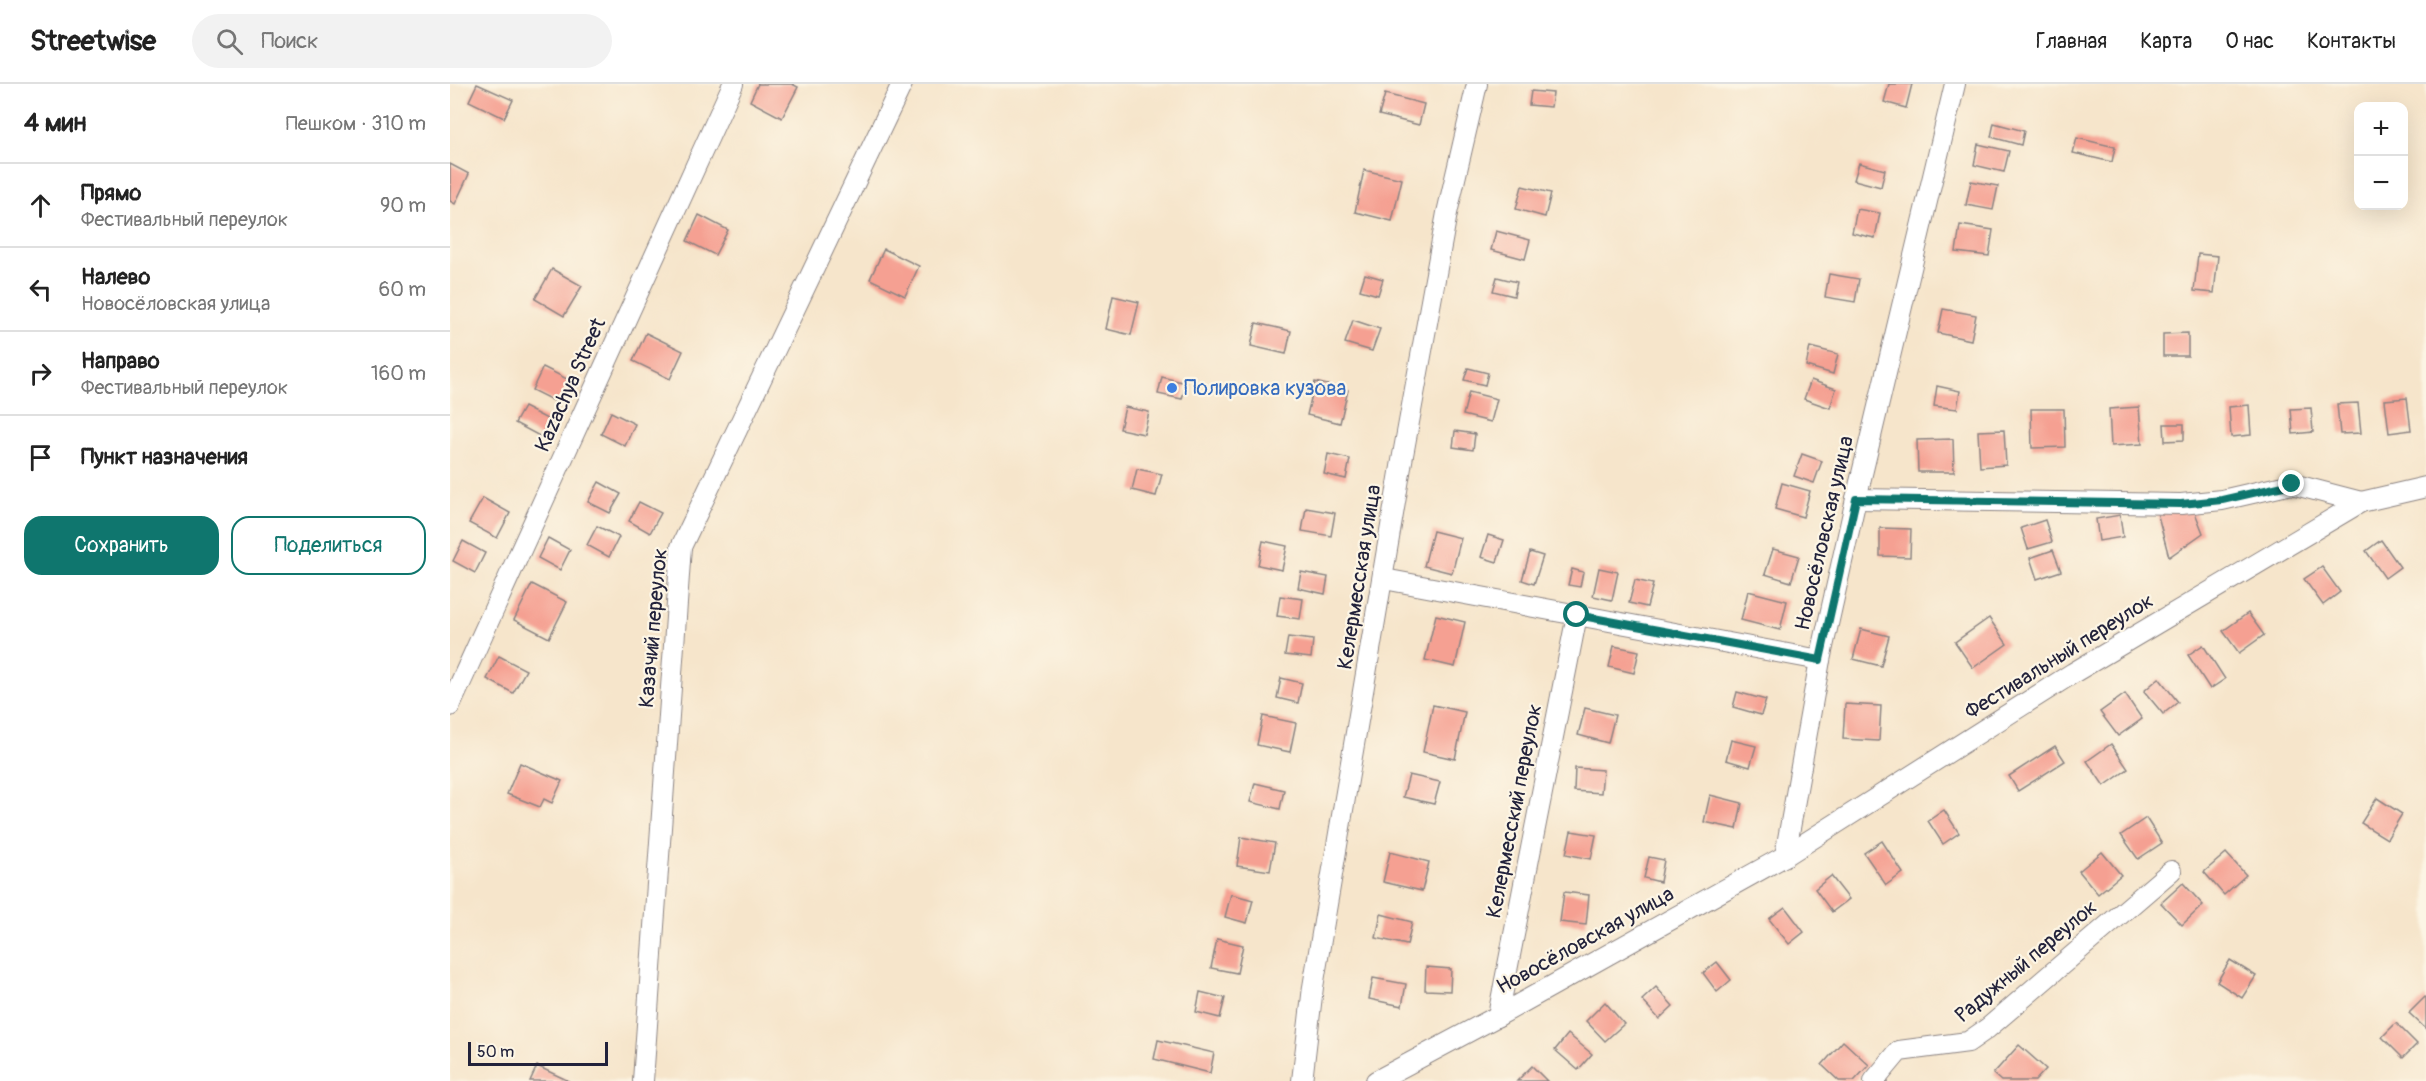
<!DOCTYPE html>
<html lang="ru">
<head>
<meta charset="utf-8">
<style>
  :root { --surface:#fff; --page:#f2f2f2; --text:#222; --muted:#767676; --line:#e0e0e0; --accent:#0f766e }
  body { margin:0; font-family:Pangolin,sans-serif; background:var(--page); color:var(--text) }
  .controls { position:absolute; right:18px; top:18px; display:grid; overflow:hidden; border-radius:12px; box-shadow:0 6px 24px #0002 }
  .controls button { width:54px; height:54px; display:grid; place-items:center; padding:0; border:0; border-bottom:2px solid var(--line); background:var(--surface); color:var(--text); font:30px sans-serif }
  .scale { position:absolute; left:18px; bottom:15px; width:140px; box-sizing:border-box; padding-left:6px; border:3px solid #22223b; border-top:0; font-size:16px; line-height:21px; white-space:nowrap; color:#22223b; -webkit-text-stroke:4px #fcf5e5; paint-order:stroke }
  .stop { position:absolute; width:18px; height:18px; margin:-14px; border:4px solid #0f766e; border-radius:50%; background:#fff }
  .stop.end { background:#0f766e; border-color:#fff; box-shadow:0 2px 6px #0008 }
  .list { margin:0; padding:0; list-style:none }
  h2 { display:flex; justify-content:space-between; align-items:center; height:78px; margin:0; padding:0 24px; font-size:26px }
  h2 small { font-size:20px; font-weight:400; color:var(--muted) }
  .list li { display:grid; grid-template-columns:39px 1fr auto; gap:18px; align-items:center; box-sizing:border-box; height:84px; padding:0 24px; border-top:2px solid var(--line) }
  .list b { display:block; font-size:22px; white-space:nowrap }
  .list p { margin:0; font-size:20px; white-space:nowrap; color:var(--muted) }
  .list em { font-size:20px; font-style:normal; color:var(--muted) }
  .actions { display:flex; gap:12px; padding:18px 24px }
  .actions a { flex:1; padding:14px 0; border:2px solid var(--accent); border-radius:18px; text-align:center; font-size:21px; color:var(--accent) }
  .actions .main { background:var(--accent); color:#fff }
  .icon { flex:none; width:33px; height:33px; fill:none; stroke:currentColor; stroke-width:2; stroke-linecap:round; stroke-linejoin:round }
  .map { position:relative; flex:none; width:1976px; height:997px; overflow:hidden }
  header { display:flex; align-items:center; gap:36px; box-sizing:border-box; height:84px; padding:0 30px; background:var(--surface); border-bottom:2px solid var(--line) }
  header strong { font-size:28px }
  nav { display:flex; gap:33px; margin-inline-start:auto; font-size:21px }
  .search { width:420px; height:54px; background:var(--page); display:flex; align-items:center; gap:15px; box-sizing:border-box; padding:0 21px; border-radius:33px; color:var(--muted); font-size:22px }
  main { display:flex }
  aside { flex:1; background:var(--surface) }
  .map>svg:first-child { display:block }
  .building { fill:#f5a092 }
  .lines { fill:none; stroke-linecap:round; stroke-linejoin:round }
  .minor-casing { stroke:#8c8483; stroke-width:22 }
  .minor { stroke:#fff; stroke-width:20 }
  .route { stroke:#0f766e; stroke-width:8 }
  .shop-dot { fill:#3f7fe0; stroke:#fcf5e5; stroke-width:2 }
  .labels { text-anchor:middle; stroke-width:4.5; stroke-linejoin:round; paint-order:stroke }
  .street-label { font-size:21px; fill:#22223b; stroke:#fcf5e5 }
  .shop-label { font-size:21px; fill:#366cbe; stroke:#fcf5e5; text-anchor:start }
</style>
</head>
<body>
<header>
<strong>Streetwise</strong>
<div class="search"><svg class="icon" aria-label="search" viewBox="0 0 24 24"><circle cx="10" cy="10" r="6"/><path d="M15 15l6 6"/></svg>Поиск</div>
<nav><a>Главная</a><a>Карта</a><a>О нас</a><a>Контакты</a></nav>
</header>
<main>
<aside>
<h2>4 мин<small>Пешком · 310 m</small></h2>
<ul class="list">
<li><svg class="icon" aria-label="ahead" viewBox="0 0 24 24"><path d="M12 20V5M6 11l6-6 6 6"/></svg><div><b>Прямо</b><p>Фестивальный переулок</p></div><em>90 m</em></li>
<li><svg class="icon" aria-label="left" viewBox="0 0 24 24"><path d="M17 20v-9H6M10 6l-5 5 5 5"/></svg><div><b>Налево</b><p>Новосёловская улица</p></div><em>60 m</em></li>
<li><svg class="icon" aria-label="right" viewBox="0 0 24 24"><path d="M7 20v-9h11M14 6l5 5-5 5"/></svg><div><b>Направо</b><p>Фестивальный переулок</p></div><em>160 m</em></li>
<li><svg class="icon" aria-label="arrive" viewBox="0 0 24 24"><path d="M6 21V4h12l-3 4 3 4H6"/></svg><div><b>Пункт назначения</b></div></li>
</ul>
<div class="actions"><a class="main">Сохранить</a><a>Поделиться</a></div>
</aside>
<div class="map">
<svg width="1976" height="997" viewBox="0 0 1976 997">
  <rect width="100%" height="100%" fill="#fcf5e5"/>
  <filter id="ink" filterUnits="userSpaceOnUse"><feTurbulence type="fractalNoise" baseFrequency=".0167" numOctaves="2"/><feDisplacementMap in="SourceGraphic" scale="12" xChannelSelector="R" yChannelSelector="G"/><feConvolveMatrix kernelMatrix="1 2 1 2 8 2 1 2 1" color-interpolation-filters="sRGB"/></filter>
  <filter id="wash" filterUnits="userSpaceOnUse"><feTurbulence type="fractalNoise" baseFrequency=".008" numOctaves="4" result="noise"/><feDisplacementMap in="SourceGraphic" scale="24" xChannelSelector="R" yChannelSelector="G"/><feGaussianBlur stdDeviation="1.35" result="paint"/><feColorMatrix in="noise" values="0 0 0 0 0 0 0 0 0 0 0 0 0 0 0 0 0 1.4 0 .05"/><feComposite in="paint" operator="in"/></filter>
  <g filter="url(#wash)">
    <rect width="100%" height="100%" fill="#f6e5cb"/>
    <g id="blocks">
      <g class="building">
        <polygon points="27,0 63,16 54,34 19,17"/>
        <polygon points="308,0 342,0 348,3 332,34 300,17"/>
        <polygon points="1439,0 1462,0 1456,24 1434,18"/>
        <polygon points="1081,7 1103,9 1101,23 1079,21"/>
        <polygon points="935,10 974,20 969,41 929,31"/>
        <polygon points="1544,39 1574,47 1571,61 1541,53"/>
        <polygon points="1627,54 1665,63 1662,78 1623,69"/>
        <polygon points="1528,60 1559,67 1554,88 1524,81"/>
        <polygon points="1409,79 1435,86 1431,103 1404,96"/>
        <polygon points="0,80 19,90 5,120 0,117"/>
        <polygon points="914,86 952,95 942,137 905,128"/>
        <polygon points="1521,97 1548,102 1543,126 1516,121"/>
        <polygon points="1072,102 1101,109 1095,133 1066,125"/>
        <polygon points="1407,125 1430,129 1425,154 1402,149"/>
        <polygon points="249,131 278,146 265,171 237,157"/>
        <polygon points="1510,141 1543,146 1539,172 1506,168"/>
        <polygon points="1046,147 1080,156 1075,175 1041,166"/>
        <polygon points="434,165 469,182 455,212 420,195"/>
        <polygon points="1748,170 1768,172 1764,209 1744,207"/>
        <polygon points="102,185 132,202 114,232 85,215"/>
        <polygon points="915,190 933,195 928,211 910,206"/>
        <polygon points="1379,190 1409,195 1405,218 1375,213"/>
        <polygon points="1047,193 1067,198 1064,212 1043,207"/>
        <polygon points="663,212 689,218 681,251 656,245"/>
        <polygon points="1493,225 1526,231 1521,256 1488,249"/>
        <polygon points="903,236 930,245 922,267 895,259"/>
        <polygon points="806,239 841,247 836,270 801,262"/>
        <polygon points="196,249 233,267 220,295 183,277"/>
        <polygon points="1738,249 1738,272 1713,272 1713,250"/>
        <polygon points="1360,263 1388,270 1383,290 1356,282"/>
        <polygon points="93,283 119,296 108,319 82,306"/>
        <polygon points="1018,284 1038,289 1035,301 1014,296"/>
        <polygon points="712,293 736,299 732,315 708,310"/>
        <polygon points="1361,296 1386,305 1380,324 1354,315"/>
        <polygon points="865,298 898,306 890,339 857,331"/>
        <polygon points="1487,302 1510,307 1507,325 1484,322"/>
        <polygon points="1019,308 1047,315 1041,338 1013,331"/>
        <polygon points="1957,314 1961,346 1939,349 1935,316"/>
        <polygon points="1908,319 1911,349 1890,350 1887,320"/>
        <polygon points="1799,321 1801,351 1781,353 1779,323"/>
        <polygon points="74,323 103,338 95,355 65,339"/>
        <polygon points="675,323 699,328 694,350 670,345"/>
        <polygon points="1689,323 1692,360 1661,362 1659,325"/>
        <polygon points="1861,324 1863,348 1843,350 1841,325"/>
        <polygon points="1581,325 1614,325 1615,363 1582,364"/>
        <polygon points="161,328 185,340 175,362 151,350"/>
        <polygon points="1714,340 1734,340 1734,356 1715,357"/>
        <polygon points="1554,346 1556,381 1530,383 1528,347"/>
        <polygon points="1005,347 1025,350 1023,366 1003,363"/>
        <polygon points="1503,355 1504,388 1468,388 1467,356"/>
        <polygon points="878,370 900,375 896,395 874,390"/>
        <polygon points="1352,370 1372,377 1364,399 1344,392"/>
        <polygon points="687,385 712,390 706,412 682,406"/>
        <polygon points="149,398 171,410 160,429 138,418"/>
        <polygon points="1332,399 1360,407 1353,433 1325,425"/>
        <polygon points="33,414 60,429 47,454 19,439"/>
        <polygon points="189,418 211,429 200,449 179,437"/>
        <polygon points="856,424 885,429 881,452 852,447"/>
        <polygon points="1744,426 1753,449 1719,473 1707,428"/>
        <polygon points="1670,431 1673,453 1649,457 1646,435"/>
        <polygon points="1595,436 1602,458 1578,465 1571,444"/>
        <polygon points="147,442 169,453 159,473 137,461"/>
        <polygon points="1430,444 1461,445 1460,473 1430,472"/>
        <polygon points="983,447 1011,454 1002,489 974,482"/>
        <polygon points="1038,451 1054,456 1047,478 1031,473"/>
        <polygon points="98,454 120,466 110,486 88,474"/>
        <polygon points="1931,456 1950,483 1935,494 1916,467"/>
        <polygon points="13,457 35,469 25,489 3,477"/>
        <polygon points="813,457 837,462 832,486 808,481"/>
        <polygon points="1323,465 1349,472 1341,498 1315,490"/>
        <polygon points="1603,466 1611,487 1587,495 1580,474"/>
        <polygon points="1080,468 1093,472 1084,500 1072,496"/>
        <polygon points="1872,483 1890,508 1873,521 1854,495"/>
        <polygon points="1149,484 1168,488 1162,516 1143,512"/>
        <polygon points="1122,485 1133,488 1130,503 1118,501"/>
        <polygon points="851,488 878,493 875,510 848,504"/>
        <polygon points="1185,496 1203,500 1197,523 1179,519"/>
        <polygon points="82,500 117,518 99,554 64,536"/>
        <polygon points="1298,507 1337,517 1330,546 1291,536"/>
        <polygon points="830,512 853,515 850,535 827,532"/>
        <polygon points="1798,529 1814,551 1789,569 1773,547"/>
        <polygon points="986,531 1015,538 1005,583 975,576"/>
        <polygon points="1539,534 1557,560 1523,584 1505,558"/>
        <polygon points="1411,545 1439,552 1431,582 1403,575"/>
        <polygon points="838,553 863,556 861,574 835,571"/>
        <polygon points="1753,561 1775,595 1760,605 1738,571"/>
        <polygon points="1164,562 1189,567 1184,589 1159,583"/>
        <polygon points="49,572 76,586 63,609 37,595"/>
        <polygon points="831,594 852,599 848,619 827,614"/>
        <polygon points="1709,594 1728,618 1713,630 1694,607"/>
        <polygon points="1287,608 1316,616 1311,631 1283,623"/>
        <polygon points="1675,610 1692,635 1668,652 1650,628"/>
        <polygon points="1395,620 1431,622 1429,657 1393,655"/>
        <polygon points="983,621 1015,628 1005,675 973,668"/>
        <polygon points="1135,624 1165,631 1158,659 1128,651"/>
        <polygon points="813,632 846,639 840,668 807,661"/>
        <polygon points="1281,656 1306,662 1300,683 1276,676"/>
        <polygon points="1661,660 1678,685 1654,702 1637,677"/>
        <polygon points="1605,662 1615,677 1568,707 1559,692"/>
        <polygon points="70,679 112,697 102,719 94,715 90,723 57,710"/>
        <polygon points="1125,684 1153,686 1151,709 1124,707"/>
        <polygon points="959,691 990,698 984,720 953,713"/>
        <polygon points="805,699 834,706 830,725 800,718"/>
        <polygon points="1260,711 1292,719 1287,745 1254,738"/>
        <polygon points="1927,714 1952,730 1937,755 1911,739"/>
        <polygon points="1494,726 1509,749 1493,760 1478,737"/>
        <polygon points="1696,734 1712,759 1688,775 1671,751"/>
        <polygon points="1121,747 1146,751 1141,775 1116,770"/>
        <polygon points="791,753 825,759 820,787 787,782"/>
        <polygon points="1432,757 1453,789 1436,801 1414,769"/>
        <polygon points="940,768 979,778 972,807 933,798"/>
        <polygon points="1652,768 1671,791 1648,810 1629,787"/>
        <polygon points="1776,769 1796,791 1774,811 1754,788"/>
        <polygon points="1199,773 1214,776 1210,798 1194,794"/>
        <polygon points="1381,792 1399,815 1382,828 1365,805"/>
        <polygon points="1733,799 1753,821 1732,841 1711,819"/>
        <polygon points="1114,808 1139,811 1136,841 1110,838"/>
        <polygon points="781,810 803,816 797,839 775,833"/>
        <polygon points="1335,823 1354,848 1339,860 1319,835"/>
        <polygon points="931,830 962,838 957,861 926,854"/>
        <polygon points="767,855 793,861 787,889 761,884"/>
        <polygon points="1780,876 1806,892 1792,914 1767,898"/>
        <polygon points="1267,878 1281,896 1267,908 1253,889"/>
        <polygon points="976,883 1001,885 1000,907 975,906"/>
        <polygon points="923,894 956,900 952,922 919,915"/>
        <polygon points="1206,903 1223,922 1209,935 1192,916"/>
        <polygon points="750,908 775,914 770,934 746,928"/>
        <polygon points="1975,913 1976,914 1976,945 1959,929"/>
        <polygon points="1155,918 1174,940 1155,957 1136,937"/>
        <polygon points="1946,939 1967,960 1953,974 1932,953"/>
        <polygon points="1118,950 1142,970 1128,986 1105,966"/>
        <polygon points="708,956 764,969 760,989 704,975"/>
        <polygon points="1393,957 1419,981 1404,997 1389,997 1372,981"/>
        <polygon points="1569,961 1596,985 1585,997 1551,997 1543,990"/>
        <polygon points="87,982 119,997 80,997"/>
        <polygon points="1082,982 1097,997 1067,997"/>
      </g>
    </g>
  </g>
  <g filter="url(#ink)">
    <use href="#blocks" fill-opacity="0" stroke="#8c8483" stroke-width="1.5"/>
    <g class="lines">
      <defs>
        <g id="minor">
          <polyline points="1406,415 1731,420 1772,416 1842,400 1911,418"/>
          <polyline points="934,495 1370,576"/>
          <polyline points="0,622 283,0"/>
          <polyline points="1335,772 1370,576 1406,415 1505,0"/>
          <polyline points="1048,932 1127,531"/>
          <polyline points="193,997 231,463 452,0"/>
          <polyline points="852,997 863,903 953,371 997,129 1027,0"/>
          <polyline points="926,997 1048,932 1335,772 1623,589 1911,418 1976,403"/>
          <polyline points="1424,997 1449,967 1518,958 1538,944 1721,787"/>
        </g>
      </defs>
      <use href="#minor" class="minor-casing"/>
      <use href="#minor" class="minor"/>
    </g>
  </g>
  <g class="lines" filter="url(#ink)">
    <polyline class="route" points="1127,531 1370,576 1406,415 1731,420 1772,416 1842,400"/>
  </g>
  <circle class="shop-dot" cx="722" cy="304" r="6"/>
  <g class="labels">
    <g class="street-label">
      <text transform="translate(120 301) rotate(-66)" y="7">Kazachya Street</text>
      <text transform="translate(1374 449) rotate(-77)" y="7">Новосёловская улица</text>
      <text transform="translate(909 493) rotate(-81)" y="7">Келермесская улица</text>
      <text transform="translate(203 544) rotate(-85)" y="7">Казачий переулок</text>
      <text transform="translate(1609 572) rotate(-32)" y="7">Фестивальный переулок</text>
      <text transform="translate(1064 727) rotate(-79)" y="7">Келермесский переулок</text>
      <text transform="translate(1135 856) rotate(-29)" y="7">Новосёловская улица</text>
      <text transform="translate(1576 877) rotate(-40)" y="7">Радужный переулок</text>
    </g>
    <g class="shop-label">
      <text x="734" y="311">Полировка кузова</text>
    </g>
  </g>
</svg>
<div class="controls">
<button>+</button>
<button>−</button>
</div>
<div class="scale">50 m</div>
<div class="stop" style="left:1127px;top:531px"></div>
<div class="stop end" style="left:1842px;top:400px"></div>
</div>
</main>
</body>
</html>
